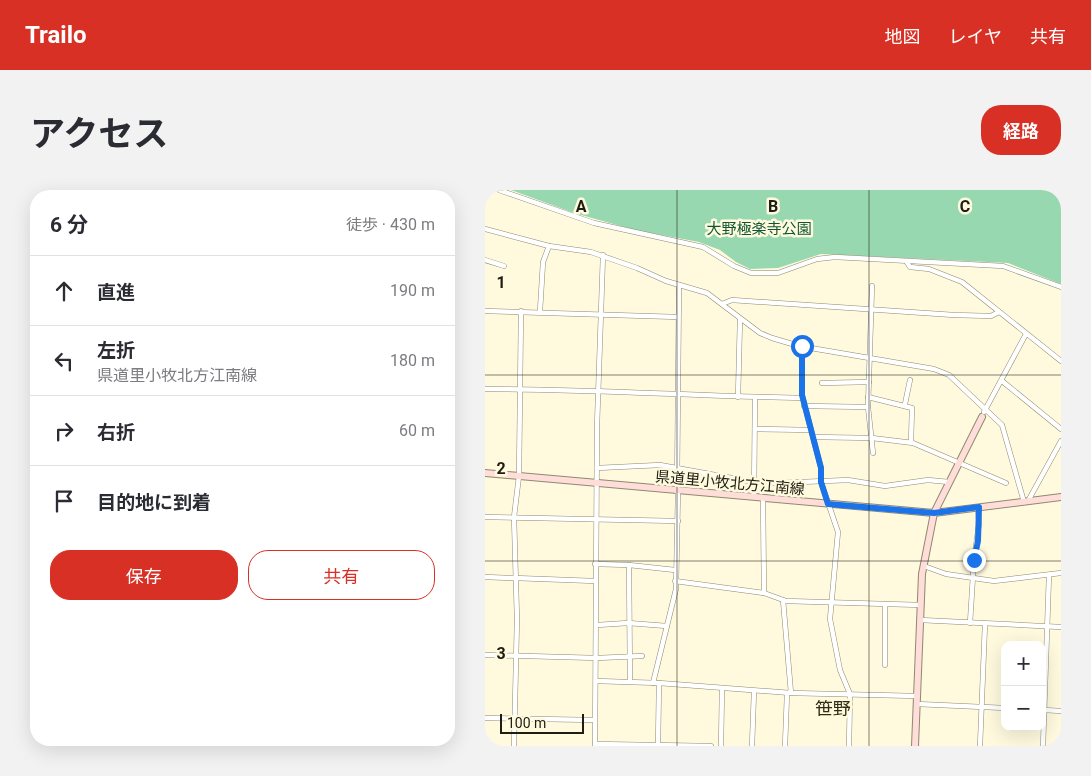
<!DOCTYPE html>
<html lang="ja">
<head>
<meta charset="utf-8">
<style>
  :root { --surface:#fff; --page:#f2f2f3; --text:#2b2b33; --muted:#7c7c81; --line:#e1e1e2; --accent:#d93025 }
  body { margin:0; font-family:Roboto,"Noto Sans JP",sans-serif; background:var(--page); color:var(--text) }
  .controls { position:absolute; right:15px; bottom:15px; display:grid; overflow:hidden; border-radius:10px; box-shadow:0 5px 20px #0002 }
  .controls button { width:45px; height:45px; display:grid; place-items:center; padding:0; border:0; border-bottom:1px solid var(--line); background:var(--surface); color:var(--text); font:25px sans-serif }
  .scale { position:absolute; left:15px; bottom:12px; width:84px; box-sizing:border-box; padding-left:5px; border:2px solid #1e1c13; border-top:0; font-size:14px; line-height:18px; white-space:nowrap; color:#1e1c13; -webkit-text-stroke:4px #fffade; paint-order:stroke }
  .stop { position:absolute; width:15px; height:15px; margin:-11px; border:4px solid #1a73e8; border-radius:50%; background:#fff }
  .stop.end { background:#1a73e8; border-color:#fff; box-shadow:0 1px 5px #0008 }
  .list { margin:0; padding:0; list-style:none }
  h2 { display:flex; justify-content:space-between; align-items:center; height:65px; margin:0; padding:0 20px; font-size:21px }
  h2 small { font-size:16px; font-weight:400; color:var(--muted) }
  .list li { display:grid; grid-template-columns:32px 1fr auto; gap:15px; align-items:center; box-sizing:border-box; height:70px; padding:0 20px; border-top:1px solid var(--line) }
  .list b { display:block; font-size:19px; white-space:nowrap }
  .list p { margin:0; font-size:16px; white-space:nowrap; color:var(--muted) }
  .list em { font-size:16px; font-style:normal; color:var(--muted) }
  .actions { display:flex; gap:10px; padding:15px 20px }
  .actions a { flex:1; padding:11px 0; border:1px solid var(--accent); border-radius:20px; text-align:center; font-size:18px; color:var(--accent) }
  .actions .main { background:var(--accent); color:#fff }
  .icon { flex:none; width:28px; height:28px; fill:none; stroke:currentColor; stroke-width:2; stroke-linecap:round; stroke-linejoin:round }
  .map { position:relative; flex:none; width:576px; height:556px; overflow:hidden; border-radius:20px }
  header { display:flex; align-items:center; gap:30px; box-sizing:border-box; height:70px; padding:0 25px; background:var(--accent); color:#fff }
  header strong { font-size:24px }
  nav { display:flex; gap:28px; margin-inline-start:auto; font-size:18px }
  .intro { display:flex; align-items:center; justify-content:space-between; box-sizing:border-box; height:120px; padding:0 30px }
  h1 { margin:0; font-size:35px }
  .button { padding:12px 22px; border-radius:20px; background:var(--accent); color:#fff; font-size:18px; font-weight:700 }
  main { display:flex; gap:30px; padding:0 30px }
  aside { flex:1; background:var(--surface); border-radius:20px; box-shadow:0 5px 20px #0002 }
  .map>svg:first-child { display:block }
  .green { fill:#98d8b0 }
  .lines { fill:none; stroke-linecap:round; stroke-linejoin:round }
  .street-casing { stroke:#8e8970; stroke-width:5.5 }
  .secondary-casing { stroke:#8e8970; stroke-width:8 }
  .street { stroke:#fff; stroke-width:4.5 }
  .secondary { stroke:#ffddd9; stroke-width:6 }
  .route { stroke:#1a73e8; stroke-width:6 }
  .grid { fill:none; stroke:#1e1c13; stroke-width:1; stroke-opacity:0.55 }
  .labels { text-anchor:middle; stroke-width:5; stroke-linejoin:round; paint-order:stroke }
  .park-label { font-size:15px; fill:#0f5634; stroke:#fffade }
  .street-label { font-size:15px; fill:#1e1c13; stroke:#fffade }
  .quarter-label { font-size:18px; fill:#312c16; stroke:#fffade }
  .grid-label { font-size:16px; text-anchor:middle; font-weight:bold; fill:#1e1c13; stroke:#fffade; stroke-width:5; stroke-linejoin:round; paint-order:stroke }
</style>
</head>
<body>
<header>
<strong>Trailo</strong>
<nav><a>地図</a><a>レイヤ</a><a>共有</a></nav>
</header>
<div class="intro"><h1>アクセス</h1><a class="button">経路</a></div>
<main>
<aside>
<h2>6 分<small>徒歩 · 430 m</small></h2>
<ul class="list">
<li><svg class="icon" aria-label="ahead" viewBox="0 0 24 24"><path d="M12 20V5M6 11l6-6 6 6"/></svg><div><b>直進</b></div><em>190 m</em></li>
<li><svg class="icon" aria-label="left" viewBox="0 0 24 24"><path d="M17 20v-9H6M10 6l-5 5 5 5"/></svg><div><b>左折</b><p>県道里小牧北方江南線</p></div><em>180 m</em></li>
<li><svg class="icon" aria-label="right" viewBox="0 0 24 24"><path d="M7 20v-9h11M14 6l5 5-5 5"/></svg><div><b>右折</b></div><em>60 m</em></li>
<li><svg class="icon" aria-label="arrive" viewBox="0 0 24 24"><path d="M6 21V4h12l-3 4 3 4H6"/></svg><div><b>目的地に到着</b></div></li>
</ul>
<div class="actions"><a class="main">保存</a><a>共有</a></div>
</aside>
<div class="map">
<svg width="576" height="556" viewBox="0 0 576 556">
  <rect width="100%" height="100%" fill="#fffade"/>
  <polygon class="green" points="26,0 576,0 576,94 523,73 336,64 293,78 265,79 251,72 235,60 214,52 150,40 89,23"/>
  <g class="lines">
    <defs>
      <g id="street">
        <polyline points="14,0 109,33 218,57 249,76 266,83 293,83 332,69 350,67 518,76 576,97"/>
        <polyline points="0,39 64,56 106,62 152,78 181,91 222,103 275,143 287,148 314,156 449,179 464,185 517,235 539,312"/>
        <polyline points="0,70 19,76"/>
        <polyline points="421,71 425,77 444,79 477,92 576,171"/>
        <polyline points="387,96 383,217 388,263"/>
        <polyline points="237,114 247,110 469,125 506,126 514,122"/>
        <polyline points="0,121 193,127"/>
        <polyline points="55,121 58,72 64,56"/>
        <polyline points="317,157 317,205 336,278 336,292 353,342 345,429 355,480 365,504 364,556"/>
        <polyline points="517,191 576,239"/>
        <polyline points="337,193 384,192"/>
        <path d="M 0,199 C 106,199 211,206 317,208"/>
        <polyline points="253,207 255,129"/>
        <polyline points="383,207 427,218 426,252"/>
        <polyline points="420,214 425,190"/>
        <polyline points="319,216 383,217"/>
        <polyline points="499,222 541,144"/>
        <polyline points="270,239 326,240"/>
        <polyline points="328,247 387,248 428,253 521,293"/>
        <polyline points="112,278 175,275 269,292 293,293 363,290 400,296 443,290 464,292"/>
        <polyline points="192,301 194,95"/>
        <polyline points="269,307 270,207"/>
        <polyline points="278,308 279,403"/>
        <polyline points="543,311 576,251"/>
        <polyline points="0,327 193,331"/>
        <polyline points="110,374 144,375 190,380"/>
        <polyline points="144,375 145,492"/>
        <polyline points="439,376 461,384 509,391 576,383"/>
        <polyline points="0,387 110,391"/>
        <polyline points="190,391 279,403 301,411 436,415"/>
        <polyline points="400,414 400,475"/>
        <polyline points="435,430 576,437"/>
        <polyline points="485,433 489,370 494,334 493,317"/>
        <polyline points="112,435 143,433 182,436"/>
        <polyline points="0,465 112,468 157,466"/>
        <polyline points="111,491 174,493 306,503 298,410"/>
        <polyline points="168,493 191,399 193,301"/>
        <polyline points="306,503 432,506"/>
        <polyline points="432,514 520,518"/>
        <polyline points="559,520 576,521"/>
        <polyline points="0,528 110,530"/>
        <polyline points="110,554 226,556"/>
        <polyline points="173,555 174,493"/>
        <polyline points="29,556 32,429 29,327 34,286 36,121"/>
        <polyline points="110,556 112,236 118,65"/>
        <polyline points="236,556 237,498"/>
        <polyline points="267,556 269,501"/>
        <polyline points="300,556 302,504"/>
        <polyline points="495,556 500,434"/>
        <polyline points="558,556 564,385"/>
      </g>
      <g id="secondary">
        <polyline points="0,283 449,323 576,307"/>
        <polyline points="430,556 437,384 449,323 497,227"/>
      </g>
    </defs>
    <use href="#street" class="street-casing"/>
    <use href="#secondary" class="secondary-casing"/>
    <use href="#street" class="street"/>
    <use href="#secondary" class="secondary"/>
  </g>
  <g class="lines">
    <polyline class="route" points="317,156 317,205 336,278 336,292 343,314 449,323 494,317 493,351 489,370"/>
  </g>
  <path class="grid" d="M 192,0 L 192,556M 384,0 L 384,556M 0,185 L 576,185M 0,371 L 576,371"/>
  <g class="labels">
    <g class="park-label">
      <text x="274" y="44">大野極楽寺公園</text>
    </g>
    <g class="street-label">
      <text transform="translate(245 293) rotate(5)" y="5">県道里小牧北方江南線</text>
    </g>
    <g class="quarter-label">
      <text x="348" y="525">笹野</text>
    </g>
  </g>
  <g class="grid-label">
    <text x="96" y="22">A</text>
    <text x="288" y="22">B</text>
    <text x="480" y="22">C</text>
    <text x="16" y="98">1</text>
    <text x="16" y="284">2</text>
    <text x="16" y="469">3</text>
  </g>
</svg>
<div class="controls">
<button>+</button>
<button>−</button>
</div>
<div class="scale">100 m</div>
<div class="stop" style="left:317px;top:156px"></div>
<div class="stop end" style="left:489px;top:370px"></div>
</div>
</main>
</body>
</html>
